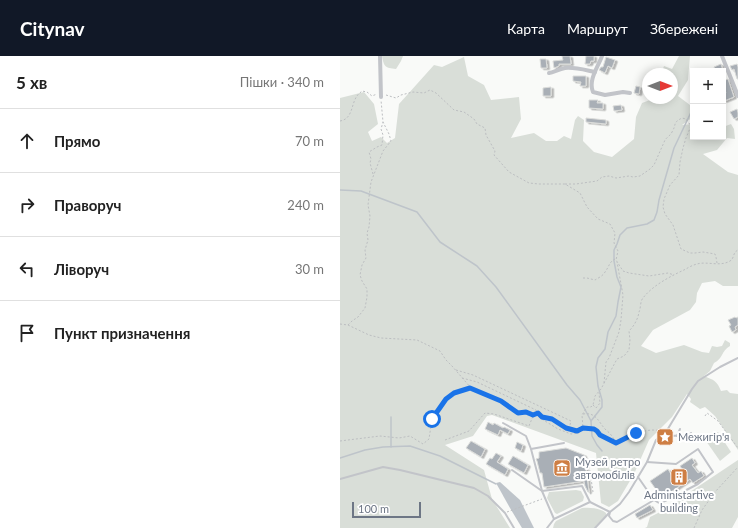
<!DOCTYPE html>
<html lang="uk">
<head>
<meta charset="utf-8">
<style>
  :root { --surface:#fff; --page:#f6f6f6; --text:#222; --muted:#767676; --line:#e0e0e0; --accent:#111827 }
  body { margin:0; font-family:Lato,sans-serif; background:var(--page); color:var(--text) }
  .controls { position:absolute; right:12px; top:12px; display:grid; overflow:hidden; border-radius:0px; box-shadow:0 2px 10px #0003 }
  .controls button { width:36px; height:36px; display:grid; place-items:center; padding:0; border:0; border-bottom:1px solid var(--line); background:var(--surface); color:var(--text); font:20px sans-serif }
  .compass { position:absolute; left:302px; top:12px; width:36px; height:36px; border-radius:50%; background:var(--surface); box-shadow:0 2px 10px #0003; rotate:90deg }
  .scale { position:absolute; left:12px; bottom:10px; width:69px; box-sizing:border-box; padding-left:4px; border:2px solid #6d7685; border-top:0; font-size:11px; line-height:14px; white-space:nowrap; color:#6d7685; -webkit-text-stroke:3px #fff; paint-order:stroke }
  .stop { position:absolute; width:12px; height:12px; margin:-9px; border:3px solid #1a73e8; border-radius:50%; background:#fff }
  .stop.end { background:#1a73e8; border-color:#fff; box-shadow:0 1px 4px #0008 }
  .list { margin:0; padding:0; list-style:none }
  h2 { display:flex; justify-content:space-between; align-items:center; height:52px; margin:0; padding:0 16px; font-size:17px }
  h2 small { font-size:13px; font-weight:400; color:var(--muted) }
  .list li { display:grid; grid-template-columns:26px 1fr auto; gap:12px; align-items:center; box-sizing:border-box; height:64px; padding:0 16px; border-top:1px solid var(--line) }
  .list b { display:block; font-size:15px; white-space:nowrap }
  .list em { font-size:13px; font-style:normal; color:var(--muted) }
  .icon { flex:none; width:22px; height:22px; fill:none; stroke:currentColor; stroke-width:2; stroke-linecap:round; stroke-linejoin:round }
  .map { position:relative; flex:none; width:398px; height:472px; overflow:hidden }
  header { display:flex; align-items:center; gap:24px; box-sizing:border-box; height:56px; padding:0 20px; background:var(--accent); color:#fff }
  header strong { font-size:19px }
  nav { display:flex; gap:22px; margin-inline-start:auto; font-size:14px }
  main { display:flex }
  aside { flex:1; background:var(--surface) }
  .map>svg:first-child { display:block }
  .green { fill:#d9ded8 }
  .water { fill:#bec4ca }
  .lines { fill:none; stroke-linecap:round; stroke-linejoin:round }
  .stream { stroke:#bec4ca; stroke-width:1.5 }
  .building { fill:#a9afb6; stroke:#dbdcda; filter:url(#shadow) }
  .path { stroke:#bcbec1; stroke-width:1; stroke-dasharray:2 2; stroke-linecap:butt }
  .service { stroke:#c2c4c9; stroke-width:2 }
  .minor { stroke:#c2c4c9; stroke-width:4 }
  .route { stroke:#1a73e8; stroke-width:5 }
  .labels { text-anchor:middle; stroke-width:4; stroke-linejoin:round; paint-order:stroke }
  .poi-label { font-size:11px; fill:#6d7685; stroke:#fff; text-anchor:start }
</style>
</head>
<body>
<header>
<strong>Citynav</strong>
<nav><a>Карта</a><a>Маршрут</a><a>Збережені</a></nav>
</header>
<main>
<aside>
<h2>5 хв<small>Пішки · 340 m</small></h2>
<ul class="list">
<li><svg class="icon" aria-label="ahead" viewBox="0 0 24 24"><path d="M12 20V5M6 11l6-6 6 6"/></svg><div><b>Прямо</b></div><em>70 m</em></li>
<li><svg class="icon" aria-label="right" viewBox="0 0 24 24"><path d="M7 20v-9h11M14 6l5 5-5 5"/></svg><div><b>Праворуч</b></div><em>240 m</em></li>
<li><svg class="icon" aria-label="left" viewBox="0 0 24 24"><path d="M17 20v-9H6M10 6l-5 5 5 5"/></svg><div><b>Ліворуч</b></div><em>30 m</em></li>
<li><svg class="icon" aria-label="arrive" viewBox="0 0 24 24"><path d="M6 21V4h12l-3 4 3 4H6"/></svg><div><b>Пункт призначення</b></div></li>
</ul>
</aside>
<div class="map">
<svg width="398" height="472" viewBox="0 0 398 472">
  <defs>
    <filter id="shadow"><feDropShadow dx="2.5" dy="1.5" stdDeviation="0" flood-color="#0004"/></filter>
  </defs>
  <rect width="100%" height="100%" fill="#f9faf8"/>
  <g class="green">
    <path d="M 42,0 L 63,0 L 61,5 L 56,13 C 45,12 44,11 42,0 Z"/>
    <path d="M 339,0 L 350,0 L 348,24 L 338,40 L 350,49 L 353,49 L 353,61 L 342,69 L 353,68 L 353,81 L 383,81 L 383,71 L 391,68 L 394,73 L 395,83 L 387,82 L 377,94 L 363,98 L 388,116 L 398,119 L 398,230 L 383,230 L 375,225 L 362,227 L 357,237 L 356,246 L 350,254 L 313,274 L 301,290 L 316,297 L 344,289 L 362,296 L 369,297 L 372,290 L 377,291 L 382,290 L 385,284 L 390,287 L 390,290 C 381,295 383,303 374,307 L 370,315 L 364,320 C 374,324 377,325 381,335 L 387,334 L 390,337 L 398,338 L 398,394 L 375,360 L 365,351 L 360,353 L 350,346 L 351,343 L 347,338 L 332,361 L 309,384 L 294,418 L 278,445 L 269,451 L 261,447 L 256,397 L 152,359 L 147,360 L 133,380 L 105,389 L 144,414 L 152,443 L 170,472 L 0,472 L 0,42 L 24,36 L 34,48 L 38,68 L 28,76 L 32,85 L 41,81 L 47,87 L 55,82 L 59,48 L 94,9 L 102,11 L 124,1 L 128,20 L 144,29 L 151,44 L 179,41 L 181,63 L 171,82 L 194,77 L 206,85 L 217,85 L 224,80 L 231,83 L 235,64 L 238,60 L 244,64 L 243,85 L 254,96 L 272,101 L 294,83 L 296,61 L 302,47 L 310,44 L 311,42 L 332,42 L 332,18 L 321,18 L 324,10 L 332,13 Z"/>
    <polygon points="378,376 391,396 380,405 366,385"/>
    <polygon points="398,404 398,461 392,472 305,472 307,471 310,461 320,456"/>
    <polygon points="236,434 241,435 244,441 243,445 217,458 215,457 207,442 209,436"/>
    <path d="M 242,452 C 250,451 260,452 266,457 L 266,460 L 254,472 L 213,472 L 214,468 L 216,465 Z"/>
  </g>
  <polygon class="water" points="160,426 180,444 194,472 182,472 170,452 156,427"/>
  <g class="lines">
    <g class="stream">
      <polyline points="0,134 21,135 77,156 100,186 137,210 156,231 227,329 240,344 251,365 252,380 257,389 262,395"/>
      <polyline points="251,365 262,351 262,344 258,330 256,311 258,302 265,293 268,276 276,260 278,246 281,231 277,221 274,205 274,194 277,188 280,179 287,172 307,168 314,164 317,156 319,144 334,92 353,52"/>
      <polyline points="51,391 51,361"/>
      <polyline points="0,402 25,394 43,391 70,390 100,400 156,428"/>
    </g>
  </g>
  <g class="building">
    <polygon points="222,0 230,0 231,8 219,8 219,10 214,12 213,5 223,4"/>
    <polygon points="246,0 254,0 254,5 251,5 250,8 245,8"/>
    <polygon points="266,1 275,4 272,12 268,10 265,17 259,14 261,11 263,11"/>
    <polygon points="200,3 206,3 207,12 201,12"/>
    <polygon points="381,8 383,15 376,15 374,11"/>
    <polygon points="397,8 398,11 398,23 397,23 394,13 392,14 390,10"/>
    <polygon points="233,20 246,20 246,30 240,30 241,26 233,25"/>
    <polygon points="388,23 394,41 384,45 383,38 386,37 383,31 383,25"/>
    <polygon points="296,30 300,31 299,38 294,37"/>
    <polygon points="211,31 211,40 203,40 203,32"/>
    <polygon points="249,44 258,44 257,47 263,47 263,53 249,52"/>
    <polygon points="281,49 282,54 274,55 273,50"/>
    <polygon points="397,53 398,57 398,61 394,63 390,56"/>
    <polygon points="246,62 266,64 266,68 246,66"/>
    <polygon points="395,261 396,262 398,261 398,269 395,271 396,274 392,276 389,270 391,269 388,264"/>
    <polygon points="148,366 153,369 154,367 163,372 164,371 170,374 168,378 160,374 158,379 145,373"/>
    <polygon points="131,385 145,393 141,401 126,392"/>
    <polygon points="177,386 183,389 181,395 175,392"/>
    <polygon points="226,392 244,399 249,436 248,436 245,430 244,425 204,431 202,417 200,417 197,405 196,403 199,402 199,396"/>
    <polygon points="156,397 161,400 157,406 168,413 165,419 146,408 150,402 152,403"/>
    <polygon points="173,400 188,409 184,417 168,408"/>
    <polygon points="352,402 355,407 352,409 358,417 361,415 364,420 353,427 350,423 322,442 310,425 328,413 332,420 342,413 340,410"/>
    <polygon points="310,449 313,454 297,462 295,458"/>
  </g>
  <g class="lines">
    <g class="path">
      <polyline points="46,39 56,42 61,39 73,36 84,37 90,34 96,37 114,54 124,56 134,63 137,68 145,72 146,79 155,95 154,99 169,116 189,127 199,128 225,128 240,137 247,151 258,163 270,168 275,177 274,187 278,195 276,204 283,215 289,217 309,220 328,217 334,219"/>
      <path d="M 0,65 C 13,63 11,48 17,40 C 18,38 20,37 22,35 L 27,36 L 32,40 L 37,38"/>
      <polyline points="33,118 30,107 31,103 29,96 37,91 42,89 43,79 41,73 43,66"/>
      <path d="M 225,128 L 236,128 L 257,125 L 262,121 L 269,120 L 276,122 L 289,120 L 293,121 L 300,120 L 310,113 L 314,109 L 325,84 C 327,81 331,79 332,76 C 337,68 332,67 342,62 L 346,63 L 351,70 L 346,82 L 343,92 L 340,106 L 339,119 L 330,129 L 324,143 L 323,151 L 325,158 L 333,169 L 341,193 L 350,197 L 355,197 L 363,196 L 375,198 L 376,201 L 377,207"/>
      <path d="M 243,222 L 247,222 L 255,224 C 258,222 263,220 265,216 C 269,211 269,206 275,203"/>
      <polyline points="0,268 8,269 29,279 41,282 77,284 100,295 106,304 112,310 131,332 161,345 178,357 186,356 193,359 198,357 202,361 212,363 226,372 237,375 243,372"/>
      <polyline points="8,269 12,265 18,261 25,252 27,241 27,233 22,225 20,219 22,209 26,202 25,194 28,184 27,177 29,171 30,160 28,149 31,126 43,95 51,85 49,78 43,66 41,44"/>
      <polyline points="116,314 133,319 231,365 229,373"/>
      <polyline points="122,322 137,326 196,354 200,362 218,373 231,378 239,377 242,372"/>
      <polyline points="264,327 266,306 269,302 279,276 281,264 283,239 277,206"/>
      <polyline points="253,349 256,352 260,347 259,337"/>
      <path d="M 243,358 C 257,356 258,366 266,374 C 271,378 273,381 276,387"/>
      <polyline points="365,360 367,357 378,365 398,392"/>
      <path d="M 322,375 C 305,371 291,380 276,387 L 260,379 L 257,375 L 254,373 L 243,372 L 242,359 L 247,351 L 251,351 L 253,349 L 255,340 L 261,333 L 277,303 L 284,300 L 289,294 L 290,284 L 289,275 C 294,270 298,263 299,256 C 301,252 300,245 303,242 C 313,229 331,220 346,213 C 349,211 353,209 357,208 C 367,205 380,211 390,205 C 395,202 392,197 398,194"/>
      <polyline points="105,384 129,375 145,357 154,358 189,370 193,360"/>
      <polyline points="0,385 40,380 59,382 70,380 83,388 89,383 92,363 106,343 114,337 130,332"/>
      <polyline points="245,404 248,402 253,436 250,438"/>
      <polyline points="167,456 202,443"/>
      <polyline points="354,472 362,454 375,436 398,411"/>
    </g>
    <g class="service">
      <polyline points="163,367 186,380 191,393 202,435 242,430 250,446"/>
      <polyline points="326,376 330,380 350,379 351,377"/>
      <polyline points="337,380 340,373"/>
      <polyline points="191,393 224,387"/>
      <polyline points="172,414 202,435 214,463"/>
      <polyline points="298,421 314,444"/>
      <polyline points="0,423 43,411 60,414 134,432 148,440 165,457 174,472"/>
      <polyline points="270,456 269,460 273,465 277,466 314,444 319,447 325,445 358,428 373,416 358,393 336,408 307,406"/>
      <polyline points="207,472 214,463 250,446 270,456 280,448 289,436 307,406 316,384 326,376 352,333 358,325 380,311 398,302"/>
      <polyline points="255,472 269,457"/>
    </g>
    <g class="minor">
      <polyline points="40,0 41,41"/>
      <path d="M 262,0 C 258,11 248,24 253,36 L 265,39 L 283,36 L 290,37"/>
      <polyline points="382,0 398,40"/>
      <path d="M 209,17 C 214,16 219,13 225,12 C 235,11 245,14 255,16"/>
    </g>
  </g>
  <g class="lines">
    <polyline class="route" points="92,363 106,343 114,337 130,332 161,345 178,357 186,356 193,359 198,357 202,361 212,363 226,372 237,375 243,372 254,373 257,375 260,379 276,387 296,377"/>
  </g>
  <defs>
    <symbol id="sight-square" viewBox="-11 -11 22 22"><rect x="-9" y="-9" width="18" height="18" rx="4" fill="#ce7e44" stroke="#fff"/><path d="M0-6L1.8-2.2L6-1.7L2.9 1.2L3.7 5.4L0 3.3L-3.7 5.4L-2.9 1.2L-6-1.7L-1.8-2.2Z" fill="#fff"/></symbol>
    <symbol id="museum-square" viewBox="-11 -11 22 22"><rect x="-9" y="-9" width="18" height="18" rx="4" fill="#ce7e44" stroke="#fff"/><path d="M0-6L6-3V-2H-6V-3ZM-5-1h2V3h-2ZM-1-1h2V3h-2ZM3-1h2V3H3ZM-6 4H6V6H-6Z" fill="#fff"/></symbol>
    <symbol id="building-square" viewBox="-11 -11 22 22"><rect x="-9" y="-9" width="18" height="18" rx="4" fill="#ce7e44" stroke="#fff"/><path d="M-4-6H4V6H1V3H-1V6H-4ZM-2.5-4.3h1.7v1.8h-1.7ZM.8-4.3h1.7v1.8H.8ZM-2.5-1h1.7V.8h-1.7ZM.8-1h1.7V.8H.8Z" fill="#fff"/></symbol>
  </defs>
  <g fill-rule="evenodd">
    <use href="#sight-square" x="315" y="371" width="20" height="20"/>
    <use href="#museum-square" x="212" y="402" width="20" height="20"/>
    <use href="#building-square" x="329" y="411" width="20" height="20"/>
  </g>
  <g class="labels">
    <g class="poi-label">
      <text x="338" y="385">Межигір'я</text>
      <text x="235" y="410">Музей ретро<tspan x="235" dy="13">автомобілів</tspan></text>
      <text x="339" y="443" text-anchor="middle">Administartive<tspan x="339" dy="13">building</tspan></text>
    </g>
  </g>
</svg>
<div class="controls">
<button>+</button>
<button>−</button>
</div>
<svg class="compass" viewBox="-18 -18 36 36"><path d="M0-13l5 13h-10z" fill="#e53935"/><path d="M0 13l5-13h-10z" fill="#767676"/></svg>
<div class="scale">100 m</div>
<div class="stop" style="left:92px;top:363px"></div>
<div class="stop end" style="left:296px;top:377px"></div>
</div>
</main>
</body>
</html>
